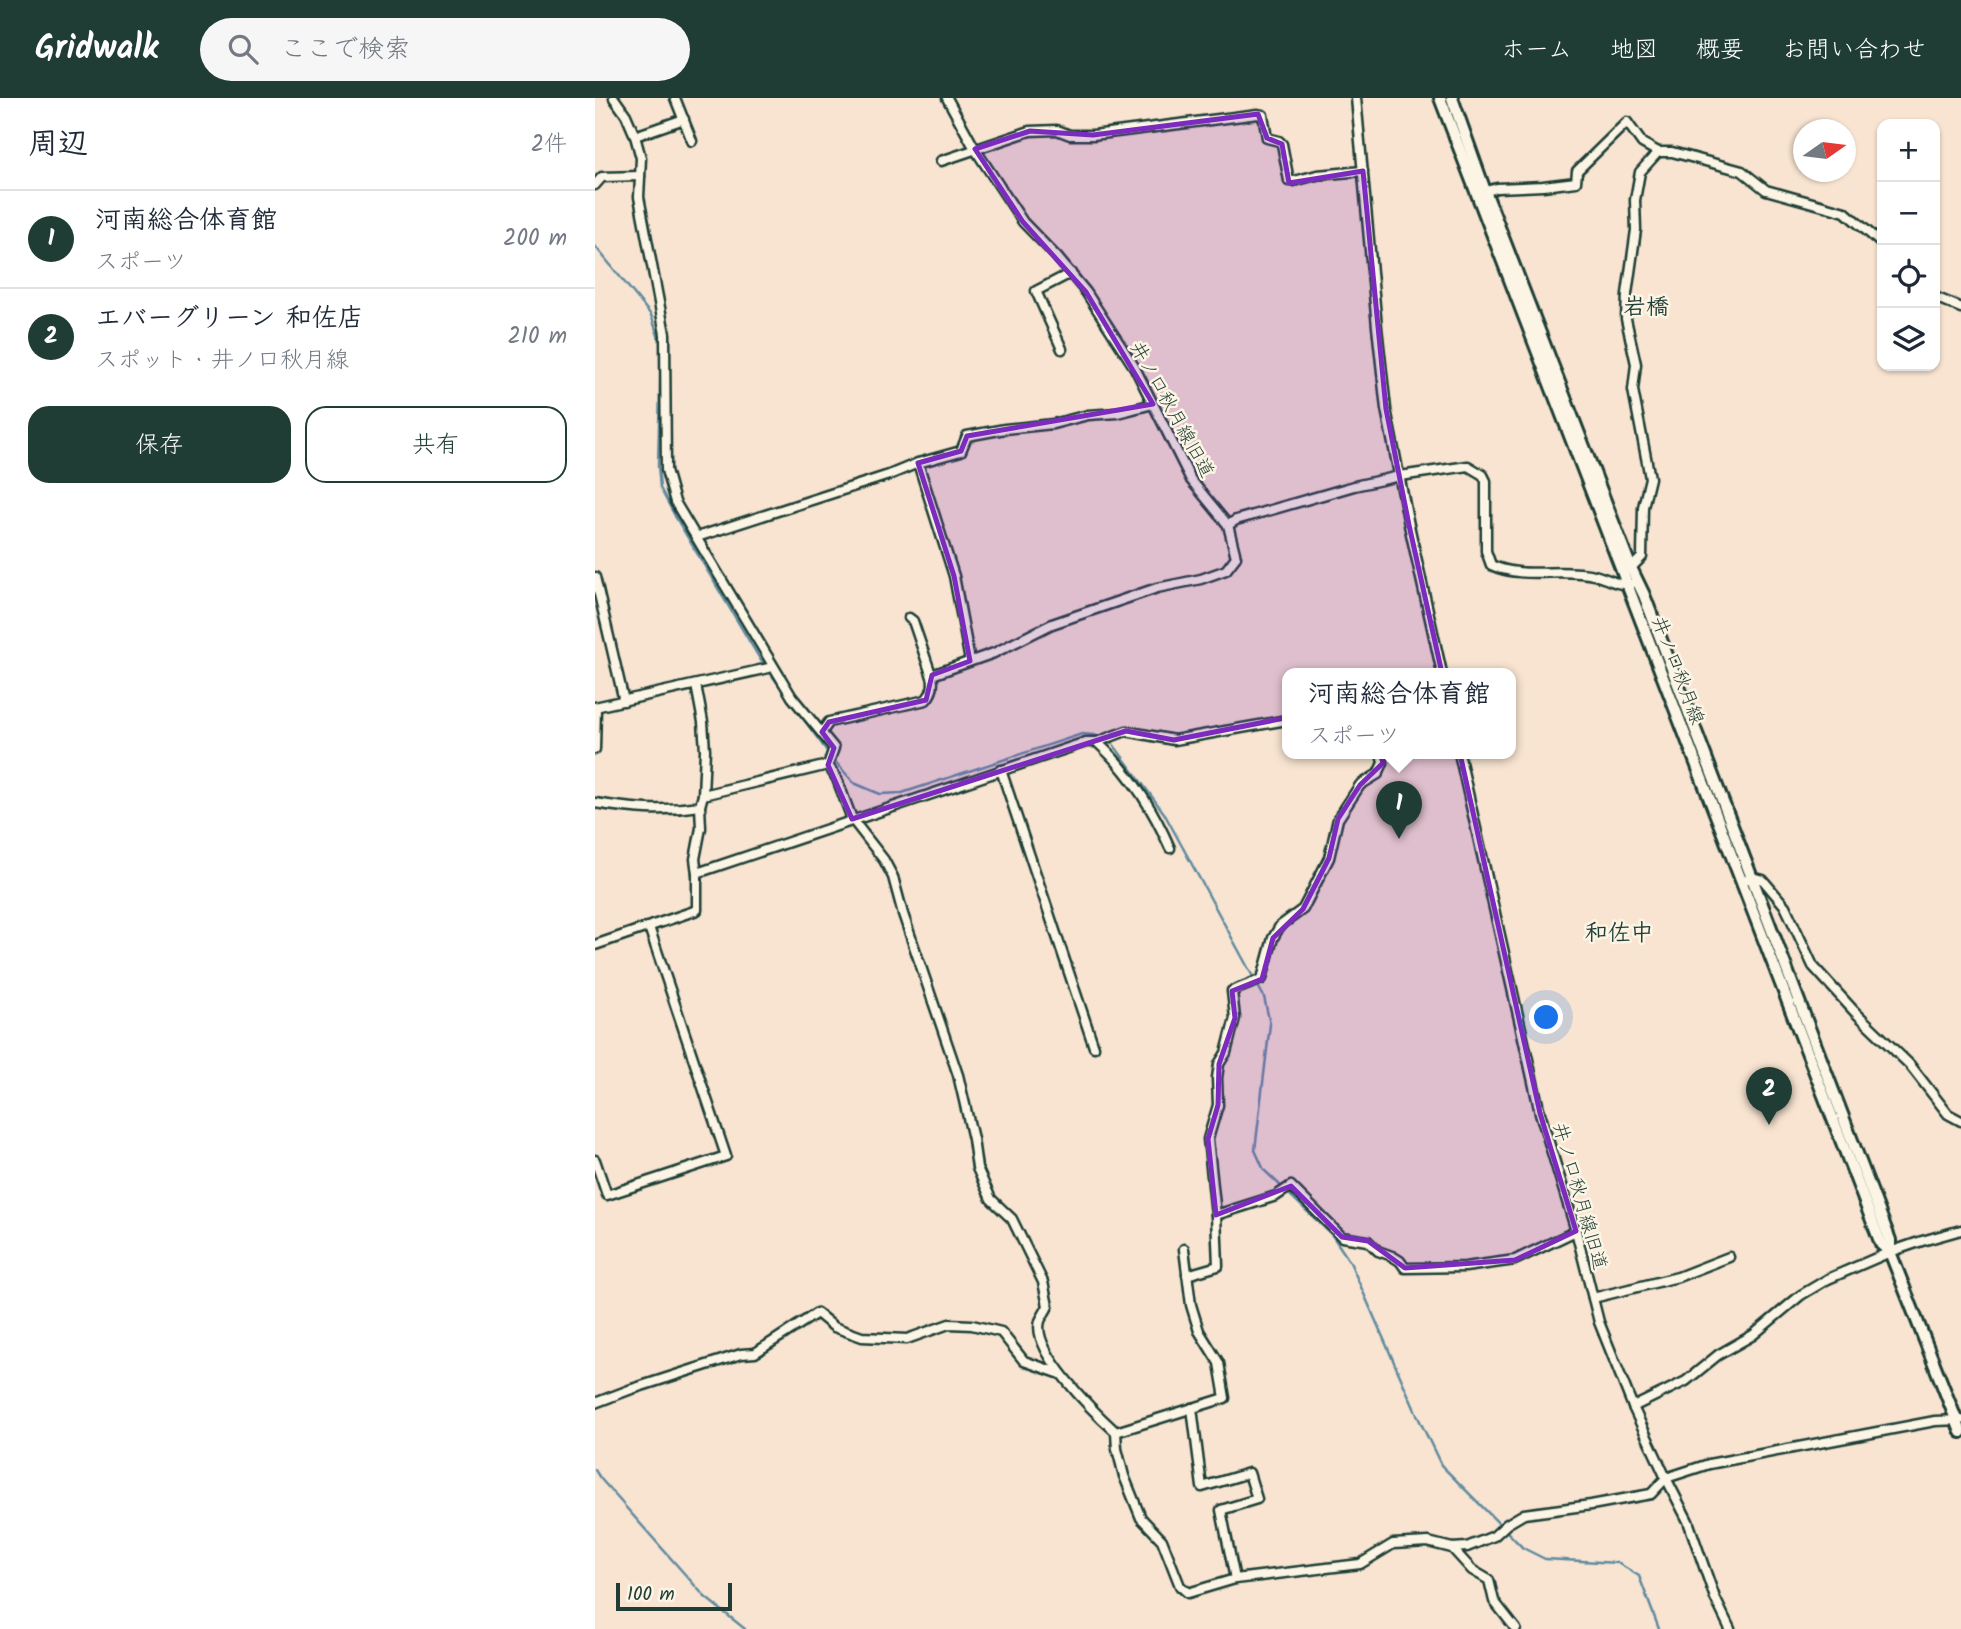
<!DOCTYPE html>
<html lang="ja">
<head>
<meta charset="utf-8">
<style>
  :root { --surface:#fff; --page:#f6f6f7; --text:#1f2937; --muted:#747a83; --line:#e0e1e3; --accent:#1f3d34 }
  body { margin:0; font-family:Kalam,"Klee One",sans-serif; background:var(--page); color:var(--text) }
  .controls { position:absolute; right:21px; top:21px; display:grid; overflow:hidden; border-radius:14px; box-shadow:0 2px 5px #0004 }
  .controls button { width:63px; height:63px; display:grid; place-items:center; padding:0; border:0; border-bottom:2px solid var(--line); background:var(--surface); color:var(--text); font:35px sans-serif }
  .compass { position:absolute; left:1198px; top:21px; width:63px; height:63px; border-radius:50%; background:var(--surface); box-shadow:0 2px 5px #0004; rotate:76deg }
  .scale { position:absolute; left:21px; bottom:18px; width:116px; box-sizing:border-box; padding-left:7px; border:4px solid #1f3d34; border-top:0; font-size:19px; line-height:24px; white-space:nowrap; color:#1f3d34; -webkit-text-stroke:5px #fcf5e5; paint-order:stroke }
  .you { position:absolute; left:952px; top:920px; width:24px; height:24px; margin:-18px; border:5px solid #fff; border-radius:50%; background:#1a73e8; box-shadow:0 0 0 10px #1a73e833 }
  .badge { display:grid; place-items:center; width:46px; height:46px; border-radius:50%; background:var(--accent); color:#fff; font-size:23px; font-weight:700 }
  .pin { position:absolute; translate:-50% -58px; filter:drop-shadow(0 2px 4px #0008) }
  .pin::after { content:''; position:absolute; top:37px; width:24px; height:21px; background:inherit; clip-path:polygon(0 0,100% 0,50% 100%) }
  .popup { position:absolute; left:687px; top:570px; width:234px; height:91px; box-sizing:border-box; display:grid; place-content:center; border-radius:14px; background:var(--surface); filter:drop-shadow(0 2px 5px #0005); font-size:23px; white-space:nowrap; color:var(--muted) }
  .popup b { font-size:26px; color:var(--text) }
  .popup::after { content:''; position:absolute; left:50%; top:100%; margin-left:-14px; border:14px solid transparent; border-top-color:var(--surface) }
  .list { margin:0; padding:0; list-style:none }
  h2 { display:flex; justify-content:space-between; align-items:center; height:91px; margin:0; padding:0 28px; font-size:30px }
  h2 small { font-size:23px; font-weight:400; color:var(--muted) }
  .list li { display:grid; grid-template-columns:46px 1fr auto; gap:21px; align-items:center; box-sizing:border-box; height:98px; padding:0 28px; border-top:2px solid var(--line) }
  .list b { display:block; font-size:26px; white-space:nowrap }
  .list p { margin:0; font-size:23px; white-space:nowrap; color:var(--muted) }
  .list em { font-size:23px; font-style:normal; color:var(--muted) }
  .actions { display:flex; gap:14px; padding:21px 28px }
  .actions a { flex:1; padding:16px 0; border:2px solid var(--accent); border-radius:21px; text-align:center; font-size:24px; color:var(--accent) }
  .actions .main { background:var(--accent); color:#fff }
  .icon { flex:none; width:38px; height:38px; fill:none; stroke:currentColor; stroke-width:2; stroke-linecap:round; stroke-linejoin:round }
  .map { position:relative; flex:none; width:1366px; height:1531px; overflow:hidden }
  header { display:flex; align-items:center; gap:42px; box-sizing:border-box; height:98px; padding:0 35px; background:var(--accent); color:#fff }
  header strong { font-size:33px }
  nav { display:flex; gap:38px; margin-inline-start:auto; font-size:24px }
  .search { width:490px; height:63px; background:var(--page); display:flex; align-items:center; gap:18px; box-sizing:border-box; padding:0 24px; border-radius:38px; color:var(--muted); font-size:26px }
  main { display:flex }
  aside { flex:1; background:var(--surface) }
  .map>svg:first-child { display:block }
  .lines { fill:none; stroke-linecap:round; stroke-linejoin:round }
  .stream { stroke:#608ba0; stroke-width:2.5 }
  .minor-casing { stroke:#1f3d34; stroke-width:13 }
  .major-casing { stroke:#1f3d34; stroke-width:16 }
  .minor { stroke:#fcf5e5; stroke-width:8 }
  .major { stroke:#fcf5e5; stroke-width:10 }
  .marked { fill:#7b2cbf; fill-opacity:0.2; stroke:#7b2cbf; stroke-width:5; stroke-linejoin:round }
  .labels { text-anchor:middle; stroke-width:5; stroke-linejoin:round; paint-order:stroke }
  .street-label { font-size:19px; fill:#1f3d34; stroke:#fcf5e5 }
  .quarter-label { font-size:23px; font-weight:bold; fill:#1f3d34; stroke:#fcf5e5 }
</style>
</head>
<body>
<header>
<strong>Gridwalk</strong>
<div class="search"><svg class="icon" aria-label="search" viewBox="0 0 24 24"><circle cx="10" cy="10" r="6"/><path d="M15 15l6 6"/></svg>ここで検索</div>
<nav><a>ホーム</a><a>地図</a><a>概要</a><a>お問い合わせ</a></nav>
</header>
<main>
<aside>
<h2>周辺<small>2件</small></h2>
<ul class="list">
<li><span class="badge">1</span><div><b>河南総合体育館</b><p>スポーツ</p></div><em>200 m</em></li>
<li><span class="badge">2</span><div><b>エバーグリーン 和佐店</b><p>スポット · 井ノ口秋月線</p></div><em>210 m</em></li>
</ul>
<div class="actions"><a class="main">保存</a><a>共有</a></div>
</aside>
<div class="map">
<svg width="1366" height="1531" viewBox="0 0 1366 1531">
  <rect width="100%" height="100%" fill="#f8e4d1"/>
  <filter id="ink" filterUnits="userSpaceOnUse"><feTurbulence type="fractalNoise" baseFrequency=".0143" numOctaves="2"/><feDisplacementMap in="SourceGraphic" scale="14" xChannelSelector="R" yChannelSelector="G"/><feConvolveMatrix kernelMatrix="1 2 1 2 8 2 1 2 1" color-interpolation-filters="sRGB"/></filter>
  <g filter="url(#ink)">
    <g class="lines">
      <g class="stream">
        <polyline points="0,148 56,217 66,246 63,368 65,390 80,418 165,561 234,656"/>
        <polyline points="512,643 518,646 569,715 669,899 675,926 660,1052 669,1072 688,1090"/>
        <polyline points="238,661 259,685 285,696 307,695 487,636 499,637 506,640"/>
        <polyline points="692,1094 737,1137 755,1164 823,1319 846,1367 928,1450 950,1461 1023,1465 1044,1478 1064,1531"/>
        <polyline points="0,1372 5,1380 110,1499 150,1531"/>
      </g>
      <defs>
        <g id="minor">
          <polyline points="19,0 31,17 40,38 46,60 44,99 70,236 71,372 80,404 197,599 239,650 233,667 108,697"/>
          <polyline points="80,0 97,43"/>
          <polyline points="761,0 782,229 791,311 814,427 847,575"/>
          <polyline points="40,38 89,21"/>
          <polyline points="346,63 435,33 462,32 475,37 498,37 663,16 668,17 672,40 684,43 687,46 694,83 699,83 722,77 768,73"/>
          <polyline points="0,87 7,79 45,78"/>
          <polyline points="885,95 902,90 948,88 981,84 982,73 1032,24 1047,45 1063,54 1077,54 1147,73 1171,92 1250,114 1287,146"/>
          <polyline points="1340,199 1366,210"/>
          <polyline points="467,251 441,193 476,175"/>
          <polyline points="323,365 359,478 375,563"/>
          <path d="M 633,427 L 641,422 L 759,388 L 805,378 L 873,368 L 888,377 L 891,383 L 891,453 L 896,467 C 928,482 965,469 999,477 C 1012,480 1022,488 1036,486"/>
          <polyline points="102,439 294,377 323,365 366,353 372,338 410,331 458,326 493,317 523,315 558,306"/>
          <polyline points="1036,470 1047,459 1048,409 1055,380 1038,292 1041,266 1031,221 1032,196 1041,132 1040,102 1045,74 1063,54"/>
          <polyline points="0,479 29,603"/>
          <polyline points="314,520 318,523 337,579"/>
          <polyline points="101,587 108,624 110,652 108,697 105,708 106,730 100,761 102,775"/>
          <polyline points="0,609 178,569"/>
          <path d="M 227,634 L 234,624 L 331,602 C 338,594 339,587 337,577 L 399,555 L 457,526 L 562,490 L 606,481 L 631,472 L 641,459 L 633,427 L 596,382 L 540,270 L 491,194 L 462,159 L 428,124 L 380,51 L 352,0"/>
          <polyline points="502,644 531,633 579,642 692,622"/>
          <polyline points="0,651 1,609"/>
          <polyline points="864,655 945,1015 981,1133 1004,1224 1038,1309 1071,1380 1093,1423 1120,1500 1135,1531"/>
          <path d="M 233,667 L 242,681 L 257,721 L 289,762 L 298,779 L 308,816 L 363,977 L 378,1041 L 382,1070 L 396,1101 L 417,1121 L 448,1184 L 453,1208 C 451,1213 447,1218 445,1223 C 436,1253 500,1315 521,1334 L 522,1351 L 529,1378 L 546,1420 L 567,1442 L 585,1488 L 593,1495 L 640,1481 L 765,1466 L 798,1446 L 833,1444 L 857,1450 L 872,1449 L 899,1438 L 912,1426 L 929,1416 L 996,1407 L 1056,1396 L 1071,1380 L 1114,1366 L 1340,1323 L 1366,1322"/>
          <polyline points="406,672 499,949"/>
          <path d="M 0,705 C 37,711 67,714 105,708"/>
          <polyline points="1153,781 1157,779 1168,782 1190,808 1218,868 1259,913 1315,967 1353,1016 1366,1023"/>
          <path d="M 0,847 L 102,812 L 102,775 L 491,644 L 502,644 C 533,672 558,711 575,750"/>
          <polyline points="0,1062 12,1097 131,1058 54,829"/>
          <polyline points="621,1117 681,1098 696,1088 747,1139 773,1143 783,1153 797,1158 805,1163 810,1170 870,1169 920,1162 981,1133"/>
          <polyline points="592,1177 623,1168 621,1117 613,1041 623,1007 622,980 624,966 631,955 640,920 637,893 667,881 678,840 685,828 708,811 734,760 743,721 765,687 783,676 788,665 786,655"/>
          <polyline points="998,1200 1083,1179 1134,1159"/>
          <polyline points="0,1305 34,1292 146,1256 160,1255 222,1215 239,1229 267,1239 312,1241 354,1226 377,1227 406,1234 429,1263 466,1276"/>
          <polyline points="1038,1309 1091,1283 1123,1257 1158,1237 1206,1197 1233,1181 1295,1154 1327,1143 1366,1132"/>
          <polyline points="597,1310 607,1389 654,1375 662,1401 626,1412 640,1481"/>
          <polyline points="521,1334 630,1300 624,1265 604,1233 596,1207 589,1151"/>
          <polyline points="857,1450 877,1472 894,1482 899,1503 921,1531"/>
        </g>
        <g id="major">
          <polyline points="845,0 1286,1146 1295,1154"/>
          <polyline points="857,0 890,93 1036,470 1049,497 1295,1142 1295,1154 1366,1334"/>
        </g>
      </defs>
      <use href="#minor" class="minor-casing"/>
      <use href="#major" class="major-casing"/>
      <use href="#minor" class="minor"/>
      <use href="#major" class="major"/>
    </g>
  </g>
  <path class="marked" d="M 663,16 L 672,40 L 687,46 L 694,85 L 768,73 L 791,311 L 814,427 L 945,1015 L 981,1133 L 920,1162 L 810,1170 L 773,1143 L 747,1139 L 696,1088 L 621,1117 L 613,1041 L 623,1007 L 624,966 L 640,920 L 637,893 L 667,881 L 678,840 L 708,811 L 734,760 L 743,721 L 765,687 L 788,665 L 771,604 L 579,642 L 531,633 L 257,721 L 233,667 L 239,650 L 227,634 L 234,624 L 331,602 L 337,577 L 375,563 L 359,478 L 323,365 L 366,353 L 372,338 L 558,306 L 491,194 L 428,124 L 380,51 L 435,33 L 498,37 Z"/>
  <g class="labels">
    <g class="street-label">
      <text transform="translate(578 311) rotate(61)" y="7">井ノ口秋月線旧道</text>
      <text transform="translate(1084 572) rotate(69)" y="7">井ノ口秋月線</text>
      <text transform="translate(986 1098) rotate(74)" y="7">井ノ口秋月線旧道</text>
    </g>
    <g class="quarter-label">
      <text x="1051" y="216">岩橋</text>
      <text x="1024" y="842">和佐中</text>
    </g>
  </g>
</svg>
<div class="controls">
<button>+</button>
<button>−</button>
<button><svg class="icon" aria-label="locate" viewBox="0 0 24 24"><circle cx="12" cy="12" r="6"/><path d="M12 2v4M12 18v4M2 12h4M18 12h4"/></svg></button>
<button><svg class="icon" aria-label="layers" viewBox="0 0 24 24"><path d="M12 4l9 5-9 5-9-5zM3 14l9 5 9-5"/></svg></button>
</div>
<svg class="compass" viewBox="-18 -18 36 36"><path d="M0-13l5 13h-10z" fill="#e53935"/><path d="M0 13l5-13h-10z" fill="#747a83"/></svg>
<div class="scale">100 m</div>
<div class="you"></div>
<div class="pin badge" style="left:804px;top:741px">1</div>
<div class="popup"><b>河南総合体育館</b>スポーツ</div>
<div class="pin badge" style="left:1174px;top:1027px">2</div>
</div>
</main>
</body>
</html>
